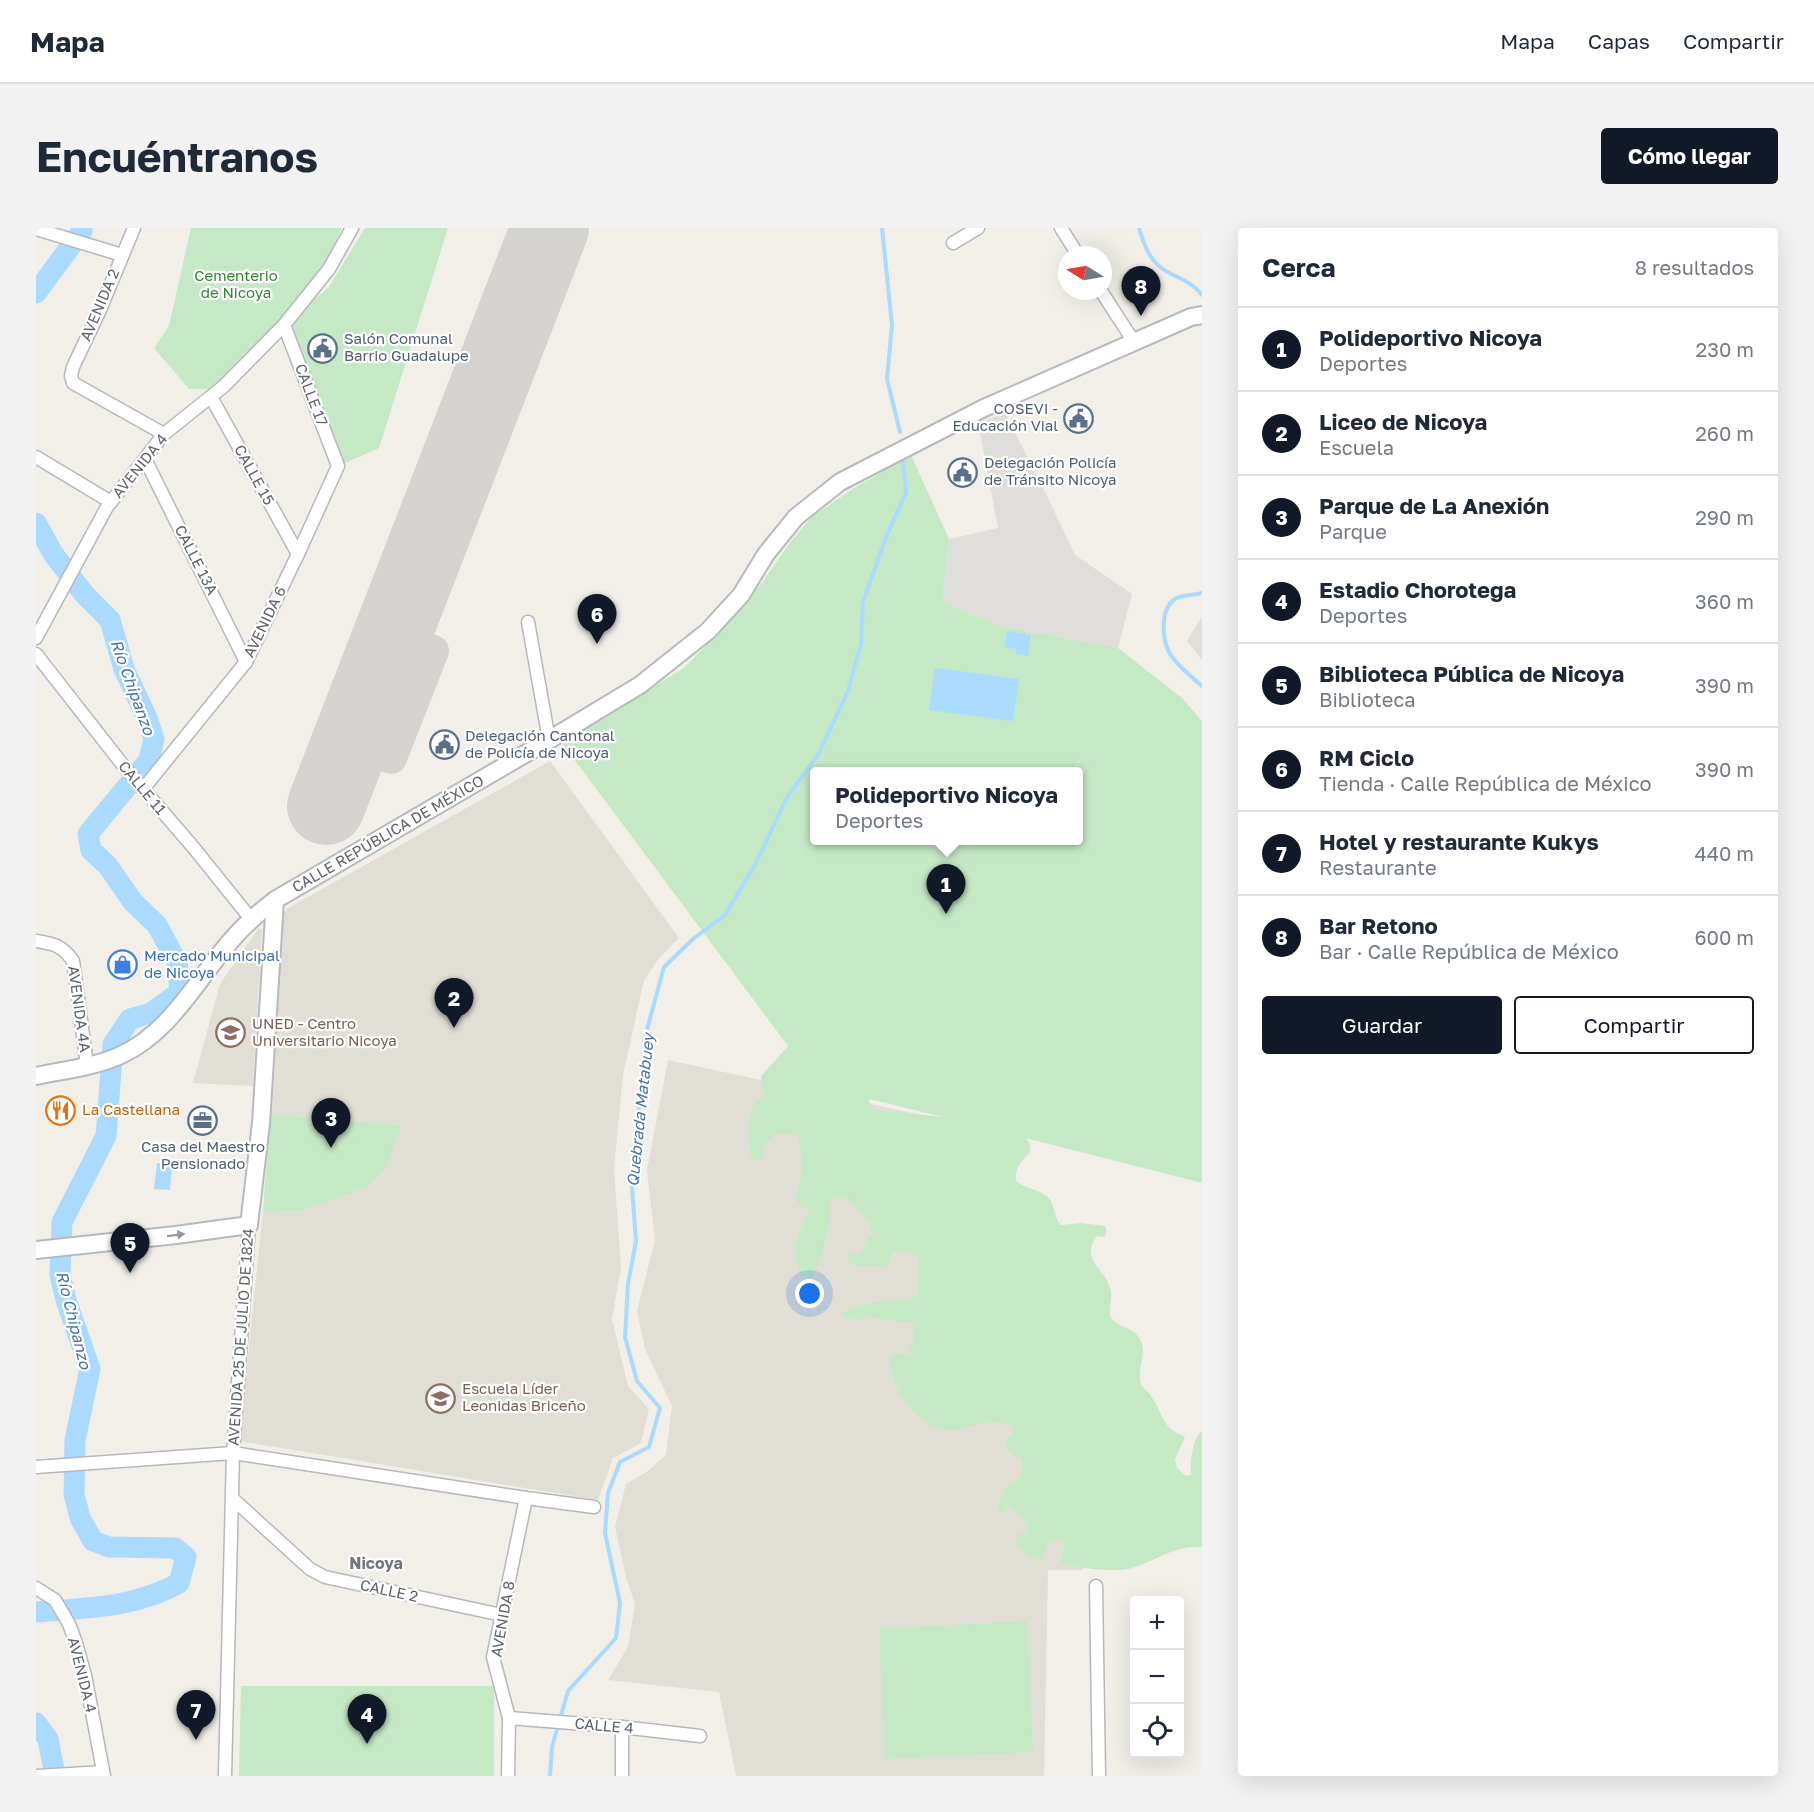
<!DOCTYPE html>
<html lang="es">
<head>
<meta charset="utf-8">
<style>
  :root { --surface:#fff; --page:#f2f2f3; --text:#1f2937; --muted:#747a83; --line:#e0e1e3; --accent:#111827 }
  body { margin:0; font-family:"Golos Text",sans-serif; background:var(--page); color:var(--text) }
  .controls { position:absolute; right:18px; bottom:18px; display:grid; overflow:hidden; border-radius:6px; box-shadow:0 6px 24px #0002 }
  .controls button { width:54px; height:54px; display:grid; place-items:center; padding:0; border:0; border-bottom:2px solid var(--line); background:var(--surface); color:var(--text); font:30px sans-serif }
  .compass { position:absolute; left:1022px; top:18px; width:54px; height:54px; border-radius:50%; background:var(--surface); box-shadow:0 6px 24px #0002; rotate:281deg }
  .you { position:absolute; left:774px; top:1066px; width:21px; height:21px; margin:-15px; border:4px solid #fff; border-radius:50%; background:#1a73e8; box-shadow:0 0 0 9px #1a73e833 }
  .badge { display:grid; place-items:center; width:39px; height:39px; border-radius:50%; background:var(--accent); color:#fff; font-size:20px; font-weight:700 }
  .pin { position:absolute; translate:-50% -50px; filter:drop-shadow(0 2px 3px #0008) }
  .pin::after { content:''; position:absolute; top:32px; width:21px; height:18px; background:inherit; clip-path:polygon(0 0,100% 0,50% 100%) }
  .popup { position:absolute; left:774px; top:539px; width:273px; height:78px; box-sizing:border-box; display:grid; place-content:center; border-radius:6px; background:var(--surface); filter:drop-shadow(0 2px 4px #0005); font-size:20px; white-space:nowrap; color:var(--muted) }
  .popup b { font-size:22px; color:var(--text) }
  .popup::after { content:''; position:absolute; left:50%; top:100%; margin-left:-12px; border:12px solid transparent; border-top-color:var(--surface) }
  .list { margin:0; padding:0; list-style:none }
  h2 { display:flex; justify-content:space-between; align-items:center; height:78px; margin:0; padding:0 24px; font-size:26px }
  h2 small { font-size:20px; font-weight:400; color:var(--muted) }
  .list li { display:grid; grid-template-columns:39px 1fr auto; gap:18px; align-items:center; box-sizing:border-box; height:84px; padding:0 24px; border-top:2px solid var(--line) }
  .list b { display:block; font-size:22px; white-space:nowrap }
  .list p { margin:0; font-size:20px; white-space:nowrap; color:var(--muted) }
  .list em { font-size:20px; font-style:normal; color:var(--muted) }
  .actions { display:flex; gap:12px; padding:18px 24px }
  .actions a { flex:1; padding:14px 0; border:2px solid var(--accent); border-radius:6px; text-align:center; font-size:21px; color:var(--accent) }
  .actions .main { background:var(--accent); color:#fff }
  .icon { flex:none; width:33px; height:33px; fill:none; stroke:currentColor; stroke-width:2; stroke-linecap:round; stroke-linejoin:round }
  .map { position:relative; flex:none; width:1166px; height:1548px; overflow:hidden; border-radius:6px }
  header { display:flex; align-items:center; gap:36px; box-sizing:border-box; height:84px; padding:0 30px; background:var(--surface); border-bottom:2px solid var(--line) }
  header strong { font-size:28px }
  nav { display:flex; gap:33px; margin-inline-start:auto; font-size:21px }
  .intro { display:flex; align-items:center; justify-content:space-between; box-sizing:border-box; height:144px; padding:0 36px }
  h1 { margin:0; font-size:42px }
  .button { padding:15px 27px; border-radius:6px; background:var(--accent); color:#fff; font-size:21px; font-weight:700 }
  main { display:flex; gap:36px; padding:0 36px }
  aside { flex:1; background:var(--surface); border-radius:6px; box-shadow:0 6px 24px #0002 }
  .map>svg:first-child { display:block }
  .industrial { fill:#e0deda }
  .education { fill:#e1ded6 }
  .green { fill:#c5e8c5; fill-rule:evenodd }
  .water { fill:#aadaff }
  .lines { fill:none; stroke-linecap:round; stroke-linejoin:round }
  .stream { stroke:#aadaff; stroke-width:4 }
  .river { stroke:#aadaff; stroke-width:21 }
  .taxiway { stroke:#d4d3d0; stroke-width:32 }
  .runway { stroke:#d4d3d0; stroke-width:78 }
  .street-casing { stroke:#b5b8bc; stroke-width:15 }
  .secondary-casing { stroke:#b6babf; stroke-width:20 }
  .street { stroke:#fff; stroke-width:12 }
  .secondary { stroke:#fff; stroke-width:16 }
  .oneway { fill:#979a9d }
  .labels { text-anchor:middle; stroke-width:4.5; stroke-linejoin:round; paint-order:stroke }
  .park-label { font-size:15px; fill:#348238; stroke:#fff }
  .street-label { font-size:15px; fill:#5f6368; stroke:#fff }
  .service-label { font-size:15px; fill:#4e5e75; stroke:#fff; text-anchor:start }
  .shop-label { font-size:15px; fill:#366cbe; stroke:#fff; text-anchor:start }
  .education-label { font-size:15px; fill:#785e54; stroke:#fff; text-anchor:start }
  .food-label { font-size:15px; fill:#c56008; stroke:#fff; text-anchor:start }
  .water-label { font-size:16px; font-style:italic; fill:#4174aa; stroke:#fff }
  .neighbourhood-label { font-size:16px; font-weight:bold; fill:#70757a; stroke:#fff }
</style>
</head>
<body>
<header>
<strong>Mapa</strong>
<nav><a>Mapa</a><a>Capas</a><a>Compartir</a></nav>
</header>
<div class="intro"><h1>Encuéntranos</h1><a class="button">Cómo llegar</a></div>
<main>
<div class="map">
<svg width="1166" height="1548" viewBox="0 0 1166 1548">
  <rect width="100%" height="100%" fill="#f1efe8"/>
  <polygon class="industrial" points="969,185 1011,268 1039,327 1096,366 1082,420 964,398 906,374 913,311 962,300 942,195"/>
  <g class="education">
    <polygon points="1166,388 1166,432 1151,413"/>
    <polygon points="514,533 643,710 623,730 608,752 587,847 578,941 585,1039 576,1091 592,1158 613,1181 605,1215 577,1230 562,1272 203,1213 227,984 265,983 330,960 366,897 234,886 242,686"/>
    <polygon points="222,701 226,701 217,858 157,855 184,756"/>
    <polygon points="632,832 918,894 1042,1169 1047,1342 1012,1342 1008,1548 700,1548 683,1464 572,1452 592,1419 599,1376 590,1349 579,1299 590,1256 612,1243 630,1227 636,1178 609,1121 601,1083 619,1012 611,942"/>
  </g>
  <g class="green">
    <polygon points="155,0 306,0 288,40 241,94 176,161 153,161 118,120 133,98"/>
    <polygon points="329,0 412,0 343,220 302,238 248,97 293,59"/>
    <path d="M 875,227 L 913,311 L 906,374 L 964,398 L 1082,420 L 1146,470 L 1166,493 L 1166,955 L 990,910 L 994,917 L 994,924 C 985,934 979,938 980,953 C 991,962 1001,960 1010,968 C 1020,975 1017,989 1025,997 L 1045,995 L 1069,998 L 1071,1003 L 1068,1009 L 1061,1008 C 1042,1033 1072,1041 1075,1064 C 1076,1072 1071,1086 1076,1091 C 1085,1101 1099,1099 1105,1113 C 1110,1125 1103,1137 1104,1149 C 1104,1152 1104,1155 1106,1158 C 1108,1161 1113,1164 1115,1168 C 1123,1178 1126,1195 1137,1203 C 1141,1206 1145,1206 1149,1209 L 1139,1231 L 1141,1240 L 1150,1248 L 1155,1247 C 1154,1235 1156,1211 1166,1203 L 1166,1319 C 1141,1316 1119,1333 1096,1340 C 1078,1345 1045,1340 1026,1336 L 1025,1335 L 1025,1327 L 1029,1316 L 1026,1311 C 1008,1314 1012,1318 1006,1333 C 995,1330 987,1324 979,1315 L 981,1307 L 992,1305 C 990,1294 983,1283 973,1276 L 967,1286 L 963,1285 L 961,1282 C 963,1270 967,1262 975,1254 L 980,1254 C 986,1247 988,1239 985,1230 C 977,1229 971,1224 969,1216 L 973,1208 L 978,1203 L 977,1198 C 956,1189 939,1199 918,1202 C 896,1204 872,1182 863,1164 C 858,1153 851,1140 856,1128 L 864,1125 L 872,1127 C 878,1116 879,1106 877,1094 L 859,1093 L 830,1088 C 824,1094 814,1091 807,1088 L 808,1083 C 821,1077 836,1074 850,1073 C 863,1072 871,1074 882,1067 L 881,1054 L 883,1031 C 876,1024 867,1021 857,1024 L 853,1037 L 851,1039 L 820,1037 L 812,1033 L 813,1025 L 824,1025 C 831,1018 827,1012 837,1007 C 832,991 822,980 809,969 L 799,970 L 794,976 C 794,1006 788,1021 777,1048 L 774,1050 L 764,1047 C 760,1033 756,1018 763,1004 C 766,996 773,991 773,982 C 768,979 761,976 760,970 C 759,962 764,954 765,946 C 768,934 764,921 762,908 L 758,906 L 738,906 L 733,912 L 725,930 L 721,932 L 717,932 C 710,919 710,892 717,879 C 720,873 726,872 729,865 L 725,856 L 725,848 L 752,818 L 526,515 L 648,440 L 695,392 L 725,356 L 756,312 L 776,289 L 815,262 ZM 778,544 L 1042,544 L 1042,612 L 778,612 ZM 834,871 L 907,889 L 838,882 L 833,874 Z"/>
    <polygon points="234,886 366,897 349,942 330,960 265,983 227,984"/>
    <polygon points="991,1393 997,1524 849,1531 843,1401"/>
    <polygon points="205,1458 458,1458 458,1548 203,1548"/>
  </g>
  <g class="water">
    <polygon points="971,403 995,407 992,428 980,426 980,421 968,419"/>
    <polygon points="899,440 983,451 977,493 893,482"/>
    <polygon points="121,935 136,937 134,962 118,961"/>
  </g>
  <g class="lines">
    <g class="stream">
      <polyline points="846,0 856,97 851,151 864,204"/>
      <path d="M 1103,0 C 1108,17 1114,34 1130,43 C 1147,53 1152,51 1166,67"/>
      <path d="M 1166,365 C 1157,368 1147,366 1139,371 C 1124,381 1126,410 1133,424 C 1139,436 1156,449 1166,458"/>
      <polyline points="514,1548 516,1519 532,1463 580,1410 584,1375 569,1305 572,1265 584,1234 613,1219 624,1180 601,1153 589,1109 592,1056 600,1013 595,946 607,849 608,813 628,739 657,711 689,687 719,637 751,569 782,527 812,463 825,416 827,374 850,309 870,265 867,233"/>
    </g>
    <g class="river">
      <polyline points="0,65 46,3 46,0"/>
      <path d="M 0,295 L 18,327 L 49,367 L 74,392 L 88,441 L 111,490 L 118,511 L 113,532 L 52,606 L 55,622 L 72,638 L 97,674 L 121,697 L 141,734 L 144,764 L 115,785 L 94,791 L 77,816 L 70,908 L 26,994 L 24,1047 L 31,1075 L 54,1141 L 39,1212 L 38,1266 L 44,1290 L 57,1313 L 73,1319 L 139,1320 L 150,1329 L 143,1355 C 99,1380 49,1380 0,1384"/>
      <polyline points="0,1495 12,1511 19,1548"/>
    </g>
    <polyline class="taxiway" points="315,512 355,530 397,423 356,409"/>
    <polyline class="runway" points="290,578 514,0"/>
    <defs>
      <g id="street">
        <polyline points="98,0 64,82 37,139 35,148 37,155 128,206"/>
        <polyline points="1025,0 1042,27"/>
        <polyline points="0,1 86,27"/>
        <polyline points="917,15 942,0"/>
        <polyline points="1065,63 1098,114"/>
        <polyline points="175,169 262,326"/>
        <polyline points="0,229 75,274"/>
        <polyline points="109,231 210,434"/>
        <polyline points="492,394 513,512"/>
        <polyline points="0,410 71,279 128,206 188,158 248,97 293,41 316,0"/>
        <polyline points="0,426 90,541 157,619 215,691"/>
        <polyline points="107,561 210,434 262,326 302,238 248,97"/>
        <path d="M 0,713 C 18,716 26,717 37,733 L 51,837"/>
        <polyline points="0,1239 197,1225 490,1270 558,1279"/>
        <polyline points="197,1271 274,1341 289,1349 466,1387"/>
        <polyline points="1060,1358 1063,1548"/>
        <polyline points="0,1360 19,1372 33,1396 39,1412 49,1447 68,1548"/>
        <polyline points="473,1490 586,1499 664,1508"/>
        <polyline points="586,1499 586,1548"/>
        <polyline points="1,1548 67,1544"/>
        <polyline points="189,1548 197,1225 213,997"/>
        <polyline points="472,1548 473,1490 457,1429 490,1270"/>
      </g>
      <g id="secondary">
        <path d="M 0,848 C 28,842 59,839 85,827 C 133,805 159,755 192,716 C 206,699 222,685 239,672 L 513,512 L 604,457 L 672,403 L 705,367 L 730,326 L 760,289 L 804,254 L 948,180 L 1155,89 L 1166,87"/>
        <polyline points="0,1022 140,1007 213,997 225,895 239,672"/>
      </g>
    </defs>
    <use href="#street" class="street-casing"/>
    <use href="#secondary" class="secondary-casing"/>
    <use href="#street" class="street"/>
    <use href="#secondary" class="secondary"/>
  </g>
  <defs><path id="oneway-solid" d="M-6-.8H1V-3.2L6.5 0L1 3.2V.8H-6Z" transform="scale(1.5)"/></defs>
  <use class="oneway" href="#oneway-solid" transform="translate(140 1007) rotate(-7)"/>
  <defs>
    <symbol id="civic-ring" viewBox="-11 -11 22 22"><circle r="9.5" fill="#fff" stroke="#5c6f8a" stroke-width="1.5"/><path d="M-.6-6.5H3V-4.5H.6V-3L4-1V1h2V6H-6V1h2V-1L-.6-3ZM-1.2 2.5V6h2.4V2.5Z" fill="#5c6f8a"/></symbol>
    <symbol id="shop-ring" viewBox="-11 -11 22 22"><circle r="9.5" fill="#fff" stroke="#3f7fe0" stroke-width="1.5"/><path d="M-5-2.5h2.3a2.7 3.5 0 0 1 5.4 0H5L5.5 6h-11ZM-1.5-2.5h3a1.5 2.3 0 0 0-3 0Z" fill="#3f7fe0"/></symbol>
    <symbol id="university-ring" viewBox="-11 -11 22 22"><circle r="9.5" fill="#fff" stroke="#8d6e63" stroke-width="1.5"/><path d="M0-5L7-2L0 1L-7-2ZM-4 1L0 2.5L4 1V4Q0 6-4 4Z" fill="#8d6e63"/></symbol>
    <symbol id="restaurant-ring" viewBox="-11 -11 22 22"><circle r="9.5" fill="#fff" stroke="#e8710a" stroke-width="1.5"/><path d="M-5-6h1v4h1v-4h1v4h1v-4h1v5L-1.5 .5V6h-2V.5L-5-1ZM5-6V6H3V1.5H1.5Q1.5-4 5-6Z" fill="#e8710a"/></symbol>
    <symbol id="office-ring" viewBox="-11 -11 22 22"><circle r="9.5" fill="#fff" stroke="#5c6f8a" stroke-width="1.5"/><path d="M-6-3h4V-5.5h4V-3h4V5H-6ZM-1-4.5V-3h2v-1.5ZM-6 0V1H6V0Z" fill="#5c6f8a"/></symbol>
    <symbol id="school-ring" viewBox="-11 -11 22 22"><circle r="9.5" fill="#fff" stroke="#8d6e63" stroke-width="1.5"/><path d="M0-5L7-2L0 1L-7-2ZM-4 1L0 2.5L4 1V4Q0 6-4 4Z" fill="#8d6e63"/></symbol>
  </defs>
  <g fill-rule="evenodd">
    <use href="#civic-ring" x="270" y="104" width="33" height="33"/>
    <use href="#civic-ring" x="1026" y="174" width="33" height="33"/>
    <use href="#civic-ring" x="910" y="228" width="33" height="33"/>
    <use href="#civic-ring" x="392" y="500" width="33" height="33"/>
    <use href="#shop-ring" x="70" y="720" width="33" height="33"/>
    <use href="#university-ring" x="178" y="788" width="33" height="33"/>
    <use href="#restaurant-ring" x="8" y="866" width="33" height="33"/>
    <use href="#office-ring" x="150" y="876" width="33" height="33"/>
    <use href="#school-ring" x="388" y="1154" width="33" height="33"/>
  </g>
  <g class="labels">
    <g class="park-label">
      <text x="200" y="53">Cementerio<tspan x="200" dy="17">de Nicoya</tspan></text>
    </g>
    <g class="street-label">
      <text transform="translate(64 77) rotate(-67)" y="5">AVENIDA 2</text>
      <text transform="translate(275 167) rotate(69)" y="5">CALLE 17</text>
      <text transform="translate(104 238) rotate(-51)" y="5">AVENIDA 4</text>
      <text transform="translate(218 247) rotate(61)" y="5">CALLE 15</text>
      <text transform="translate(160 332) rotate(63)" y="5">CALLE 13A</text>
      <text transform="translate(229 394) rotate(-64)" y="5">AVENIDA 6</text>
      <text transform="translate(106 560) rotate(50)" y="5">CALLE 11</text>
      <text transform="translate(352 606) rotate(-30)" y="5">CALLE REPÚBLICA DE MÉXICO</text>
      <text transform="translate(43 781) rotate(82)" y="5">AVENIDA 4A</text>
      <text transform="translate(205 1109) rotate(-86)" y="5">AVENIDA 25 DE JULIO DE 1824</text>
      <text transform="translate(353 1363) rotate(12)" y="5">CALLE 2</text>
      <text transform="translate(467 1391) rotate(-80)" y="5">AVENIDA 8</text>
      <text transform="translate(46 1447) rotate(76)" y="5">AVENIDA 4</text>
      <text transform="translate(568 1498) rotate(5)" y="5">CALLE 4</text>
    </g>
    <g class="service-label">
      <text x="308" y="116">Salón Comunal<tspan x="308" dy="17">Barrio Guadalupe</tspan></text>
      <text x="1022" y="186" text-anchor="end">COSEVI -<tspan x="1022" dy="17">Educación Vial</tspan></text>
      <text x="948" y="240">Delegación Policía<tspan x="948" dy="17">de Tránsito Nicoya</tspan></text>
      <text x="429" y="513">Delegación Cantonal<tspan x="429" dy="17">de Policía de Nicoya</tspan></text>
      <text x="167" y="924" text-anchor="middle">Casa del Maestro<tspan x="167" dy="17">Pensionado</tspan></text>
    </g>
    <g class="shop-label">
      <text x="108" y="733">Mercado Municipal<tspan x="108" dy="17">de Nicoya</tspan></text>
    </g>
    <g class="education-label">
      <text x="216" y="801">UNED - Centro<tspan x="216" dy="17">Universitario Nicoya</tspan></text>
      <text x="426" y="1166">Escuela Líder<tspan x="426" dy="17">Leonidas Briceño</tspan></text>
    </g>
    <g class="food-label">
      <text x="46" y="887">La Castellana</text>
    </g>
    <g class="water-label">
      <text transform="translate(97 459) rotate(70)" y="6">Río Chipanzo</text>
      <text transform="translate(604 882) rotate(-84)" y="6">Quebrada Matabuey</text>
      <text transform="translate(38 1092) rotate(76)" y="6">Río Chipanzo</text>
    </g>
    <g class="neighbourhood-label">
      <text x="340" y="1341">Nicoya</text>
    </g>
  </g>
</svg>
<div class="controls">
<button>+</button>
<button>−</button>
<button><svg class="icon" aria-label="locate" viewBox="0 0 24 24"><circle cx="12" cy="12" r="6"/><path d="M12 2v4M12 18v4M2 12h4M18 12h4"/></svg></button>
</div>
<svg class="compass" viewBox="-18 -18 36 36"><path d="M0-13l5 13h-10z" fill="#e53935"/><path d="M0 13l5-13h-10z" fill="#747a83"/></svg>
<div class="you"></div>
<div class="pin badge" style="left:910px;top:686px">1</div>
<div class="popup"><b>Polideportivo Nicoya</b>Deportes</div>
<div class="pin badge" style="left:418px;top:800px">2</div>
<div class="pin badge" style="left:295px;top:920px">3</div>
<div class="pin badge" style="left:331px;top:1516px">4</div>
<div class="pin badge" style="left:94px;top:1045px">5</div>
<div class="pin badge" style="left:561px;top:416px">6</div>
<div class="pin badge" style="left:160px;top:1512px">7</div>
<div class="pin badge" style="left:1105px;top:88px">8</div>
</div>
<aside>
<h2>Cerca<small>8 resultados</small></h2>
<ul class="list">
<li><span class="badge">1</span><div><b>Polideportivo Nicoya</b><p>Deportes</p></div><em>230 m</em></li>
<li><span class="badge">2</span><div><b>Liceo de Nicoya</b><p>Escuela</p></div><em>260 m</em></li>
<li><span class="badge">3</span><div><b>Parque de La Anexión</b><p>Parque</p></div><em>290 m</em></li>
<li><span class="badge">4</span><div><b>Estadio Chorotega</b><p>Deportes</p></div><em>360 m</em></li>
<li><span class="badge">5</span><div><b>Biblioteca Pública de Nicoya</b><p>Biblioteca</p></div><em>390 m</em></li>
<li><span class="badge">6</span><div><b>RM Ciclo</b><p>Tienda · Calle República de México</p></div><em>390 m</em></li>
<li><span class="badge">7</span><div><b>Hotel y restaurante Kukys</b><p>Restaurante</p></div><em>440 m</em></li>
<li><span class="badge">8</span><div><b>Bar Retono</b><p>Bar · Calle República de México</p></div><em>600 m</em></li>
</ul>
<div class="actions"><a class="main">Guardar</a><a>Compartir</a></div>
</aside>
</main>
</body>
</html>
